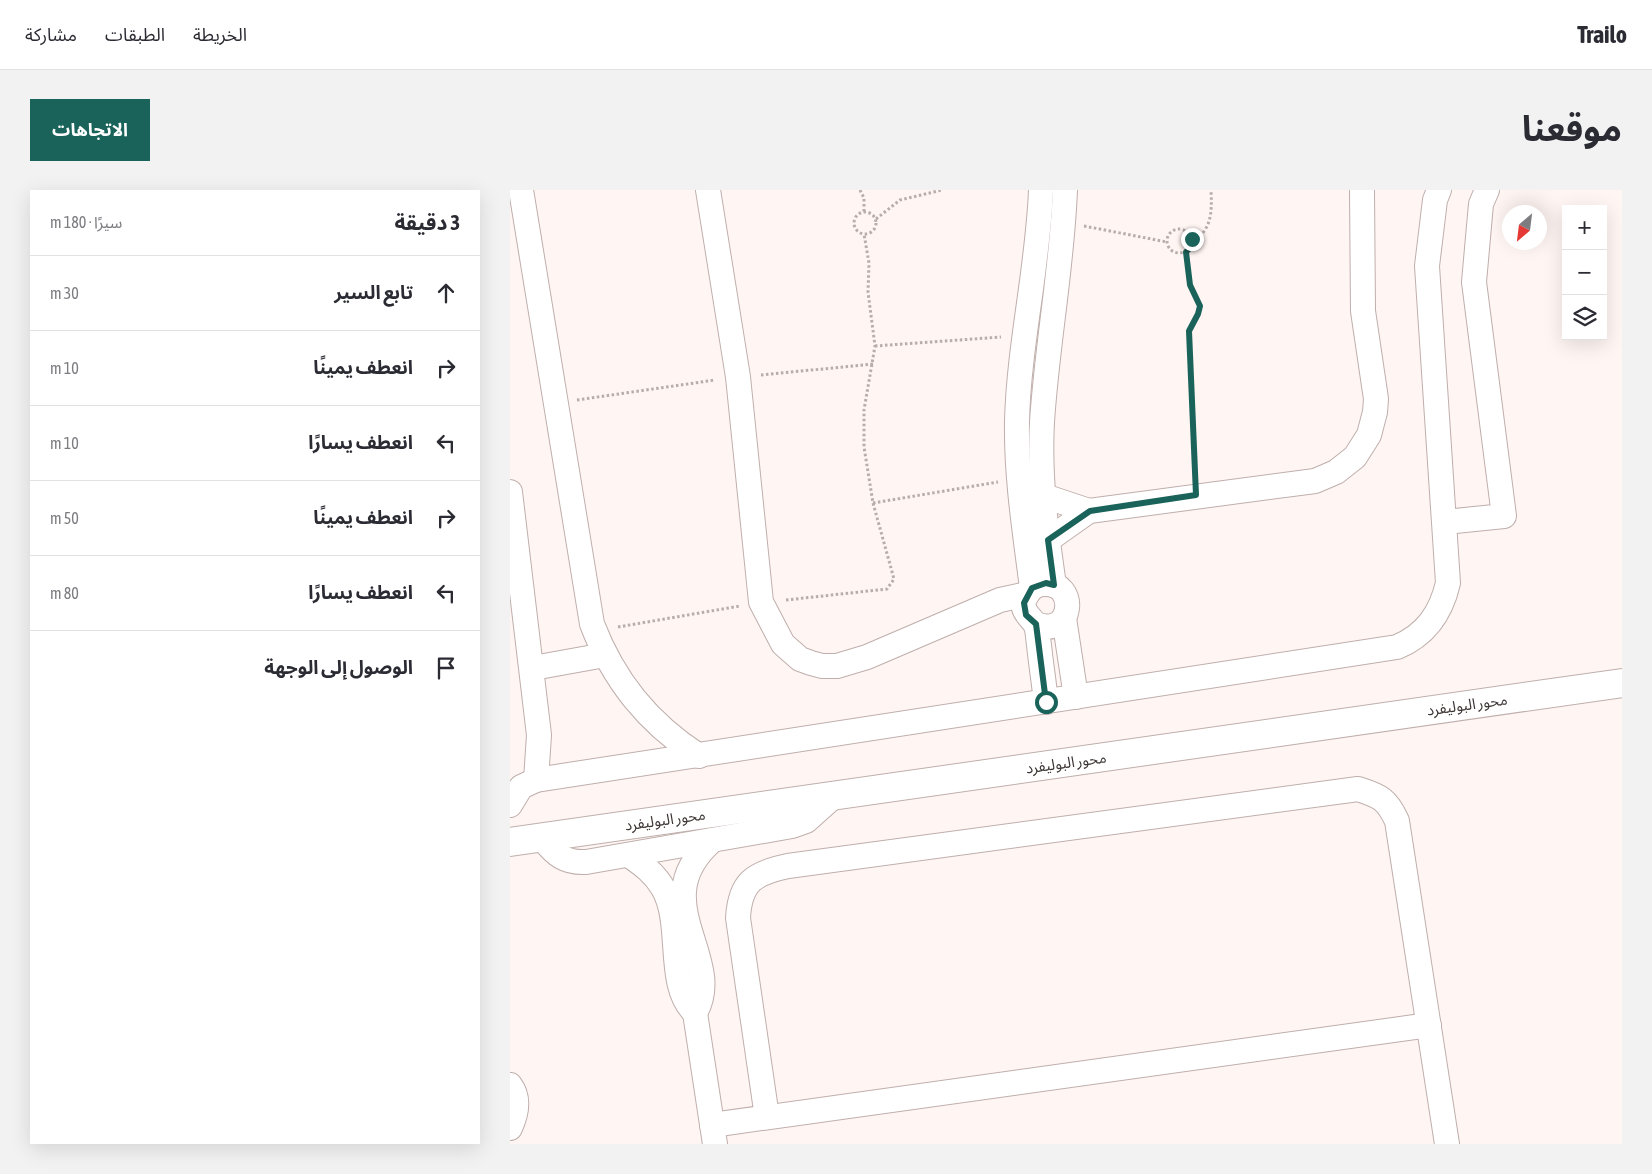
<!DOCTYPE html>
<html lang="ar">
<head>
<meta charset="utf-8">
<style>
  :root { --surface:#fff; --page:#f2f2f3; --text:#2b2b33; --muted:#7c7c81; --line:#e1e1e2; --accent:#1a635a }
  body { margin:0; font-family:"Asap Condensed","Noto Sans Arabic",sans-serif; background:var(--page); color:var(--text); direction:rtl }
  .controls { position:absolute; right:15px; top:15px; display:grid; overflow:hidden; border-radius:0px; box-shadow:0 5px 20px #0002 }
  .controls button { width:45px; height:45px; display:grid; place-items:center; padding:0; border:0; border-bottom:1px solid var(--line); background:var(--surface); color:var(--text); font:25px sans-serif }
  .compass { position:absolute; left:992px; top:15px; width:45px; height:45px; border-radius:50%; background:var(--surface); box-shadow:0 5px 20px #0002; rotate:208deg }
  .stop { position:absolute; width:15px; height:15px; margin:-11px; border:4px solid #1a635a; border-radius:50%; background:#fff }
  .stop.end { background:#1a635a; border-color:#fff; box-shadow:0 1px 5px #0008 }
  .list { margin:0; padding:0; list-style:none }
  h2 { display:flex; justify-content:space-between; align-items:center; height:65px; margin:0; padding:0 20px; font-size:21px }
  h2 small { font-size:16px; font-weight:400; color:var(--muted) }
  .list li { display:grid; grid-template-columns:32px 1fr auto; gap:15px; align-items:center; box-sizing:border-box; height:75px; padding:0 20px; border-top:1px solid var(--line) }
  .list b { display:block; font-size:19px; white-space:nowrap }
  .list em { font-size:16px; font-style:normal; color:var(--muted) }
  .icon { flex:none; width:28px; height:28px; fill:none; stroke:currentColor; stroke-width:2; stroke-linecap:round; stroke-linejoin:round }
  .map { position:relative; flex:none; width:1112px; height:954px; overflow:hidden; direction:ltr; border-radius:0px }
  header { display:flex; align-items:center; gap:30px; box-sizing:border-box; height:70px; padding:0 25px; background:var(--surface); border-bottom:1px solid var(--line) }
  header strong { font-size:24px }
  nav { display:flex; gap:28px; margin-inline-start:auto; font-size:18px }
  .intro { display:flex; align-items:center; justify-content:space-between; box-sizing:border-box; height:120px; padding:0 30px }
  h1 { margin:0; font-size:35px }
  .button { padding:12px 22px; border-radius:0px; background:var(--accent); color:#fff; font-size:18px; font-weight:700 }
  main { display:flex; gap:30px; padding:0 30px }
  aside { flex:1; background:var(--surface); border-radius:0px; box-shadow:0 5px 20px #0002 }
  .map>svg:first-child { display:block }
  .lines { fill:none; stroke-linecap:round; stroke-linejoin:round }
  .street-casing { stroke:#bfafac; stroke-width:26 }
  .secondary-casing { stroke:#bfafac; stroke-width:30 }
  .path { stroke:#b7aeac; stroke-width:3; stroke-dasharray:2.5 2.5; stroke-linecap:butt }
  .street { stroke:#fff; stroke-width:24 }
  .secondary { stroke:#fff; stroke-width:28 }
  .route { stroke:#1a635a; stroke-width:6 }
  .labels { text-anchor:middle; stroke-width:4; stroke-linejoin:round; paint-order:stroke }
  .street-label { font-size:15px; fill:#3d3635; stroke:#fff }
</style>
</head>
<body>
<header>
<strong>Trailo</strong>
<nav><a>الخريطة</a><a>الطبقات</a><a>مشاركة</a></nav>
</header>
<div class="intro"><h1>موقعنا</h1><a class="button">الاتجاهات</a></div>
<main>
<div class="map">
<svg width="1112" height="954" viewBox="0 0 1112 954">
  <rect width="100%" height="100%" fill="#fff5f2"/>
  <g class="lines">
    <defs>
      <g id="street">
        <path d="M 11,0 L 82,434 C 104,491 138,533 189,566"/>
        <polyline points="198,0 228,187 251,412 273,454 290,469 301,473 312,476 327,476 357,467 490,410 517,404"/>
        <polyline points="0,302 29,545 26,590"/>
        <polyline points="534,306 579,321"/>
        <polyline points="935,332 994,326 964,92 971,14 977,0"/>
        <polyline points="538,350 579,321 805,291 826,282 845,267 859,245 865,222 866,209 853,121 852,0"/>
        <path d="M 544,395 C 536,341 529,286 532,232 C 537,154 552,78 555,0"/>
        <path d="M 522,398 C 515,343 506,287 507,231 C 509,154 528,78 531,0"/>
        <polyline points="554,428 566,507"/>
        <path d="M 526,434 C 564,449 568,391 534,394 C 528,394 522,397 518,403 C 506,421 522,426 526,436 C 528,441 528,449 529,455 C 531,474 534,493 536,512"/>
        <polyline points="23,478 95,465"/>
        <path d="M 0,615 L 11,597 L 26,590 L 887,457 C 916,445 931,423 938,393 L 917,76 L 925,10 L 929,0"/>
        <path d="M 32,648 C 45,665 55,673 76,672 L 282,636 L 296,631 L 324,606"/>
        <path d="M 120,666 C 133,675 145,684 153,698 C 174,734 155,795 185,823 L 205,954"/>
        <path d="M 185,823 C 217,768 132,711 203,650"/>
        <path d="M 0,895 C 10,908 6,925 0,938"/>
        <path d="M 257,927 L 228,728 C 230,692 244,683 278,676 L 848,599 C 870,606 877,609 887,631 L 937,954"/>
        <polyline points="202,935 919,835"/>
      </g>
      <polyline id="secondary" points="0,652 1112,493"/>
    </defs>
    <use href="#street" class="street-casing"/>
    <use href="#secondary" class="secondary-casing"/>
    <g class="path">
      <polyline points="350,0 354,8 354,22"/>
      <circle cx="355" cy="33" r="11"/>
      <polyline points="366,29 390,10 432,0"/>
      <polyline points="574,36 657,52"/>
      <circle cx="669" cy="51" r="12"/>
      <path d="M 682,53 C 702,39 702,23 701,0"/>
      <polyline points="676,62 680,95 690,116 688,124 679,141 684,285"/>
      <polyline points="365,156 491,147"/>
      <polyline points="251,185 363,174"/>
      <polyline points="67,210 205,190"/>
      <polyline points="363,313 488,292"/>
      <polyline points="276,410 377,399 384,389 363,313 354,257 354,220 365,156 358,102 359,73 354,44"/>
      <polyline points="108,437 230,416"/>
    </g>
    <use href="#street" class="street"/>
    <use href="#secondary" class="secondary"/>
  </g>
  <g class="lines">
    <polyline class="route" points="536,512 526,434 516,425 514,413 522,398 536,393 544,395 538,350 580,321 686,305 679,141 688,124 690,116 680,95 676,62 680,58 682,49"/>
  </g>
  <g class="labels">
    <g class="street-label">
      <text transform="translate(957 515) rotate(-8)" y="5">محور البوليفرد</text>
      <text transform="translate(556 573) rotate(-8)" y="5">محور البوليفرد</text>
      <text transform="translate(155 630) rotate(-8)" y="5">محور البوليفرد</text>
    </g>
  </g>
</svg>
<div class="controls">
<button>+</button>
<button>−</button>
<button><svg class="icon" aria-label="layers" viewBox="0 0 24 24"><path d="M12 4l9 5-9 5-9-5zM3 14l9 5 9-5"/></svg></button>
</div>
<svg class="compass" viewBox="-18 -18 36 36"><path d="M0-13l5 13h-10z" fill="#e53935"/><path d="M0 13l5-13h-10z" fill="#7c7c81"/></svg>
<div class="stop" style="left:536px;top:512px"></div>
<div class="stop end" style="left:682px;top:49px"></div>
</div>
<aside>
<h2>3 دقيقة<small>سيرًا · 180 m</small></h2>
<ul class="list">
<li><svg class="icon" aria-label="ahead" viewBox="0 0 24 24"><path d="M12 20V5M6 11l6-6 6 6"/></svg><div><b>تابع السير</b></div><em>30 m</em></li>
<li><svg class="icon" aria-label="right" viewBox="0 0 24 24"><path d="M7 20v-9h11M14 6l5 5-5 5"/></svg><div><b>انعطف يمينًا</b></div><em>10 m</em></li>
<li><svg class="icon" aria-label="left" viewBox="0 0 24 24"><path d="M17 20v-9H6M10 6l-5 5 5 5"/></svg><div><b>انعطف يسارًا</b></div><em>10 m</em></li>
<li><svg class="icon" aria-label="right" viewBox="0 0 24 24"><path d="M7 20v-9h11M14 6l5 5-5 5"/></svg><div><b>انعطف يمينًا</b></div><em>50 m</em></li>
<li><svg class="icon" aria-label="left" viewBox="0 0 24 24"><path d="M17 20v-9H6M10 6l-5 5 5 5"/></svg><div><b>انعطف يسارًا</b></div><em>80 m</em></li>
<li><svg class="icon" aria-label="arrive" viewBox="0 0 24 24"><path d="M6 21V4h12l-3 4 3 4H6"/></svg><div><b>الوصول إلى الوجهة</b></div></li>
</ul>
</aside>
</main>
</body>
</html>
